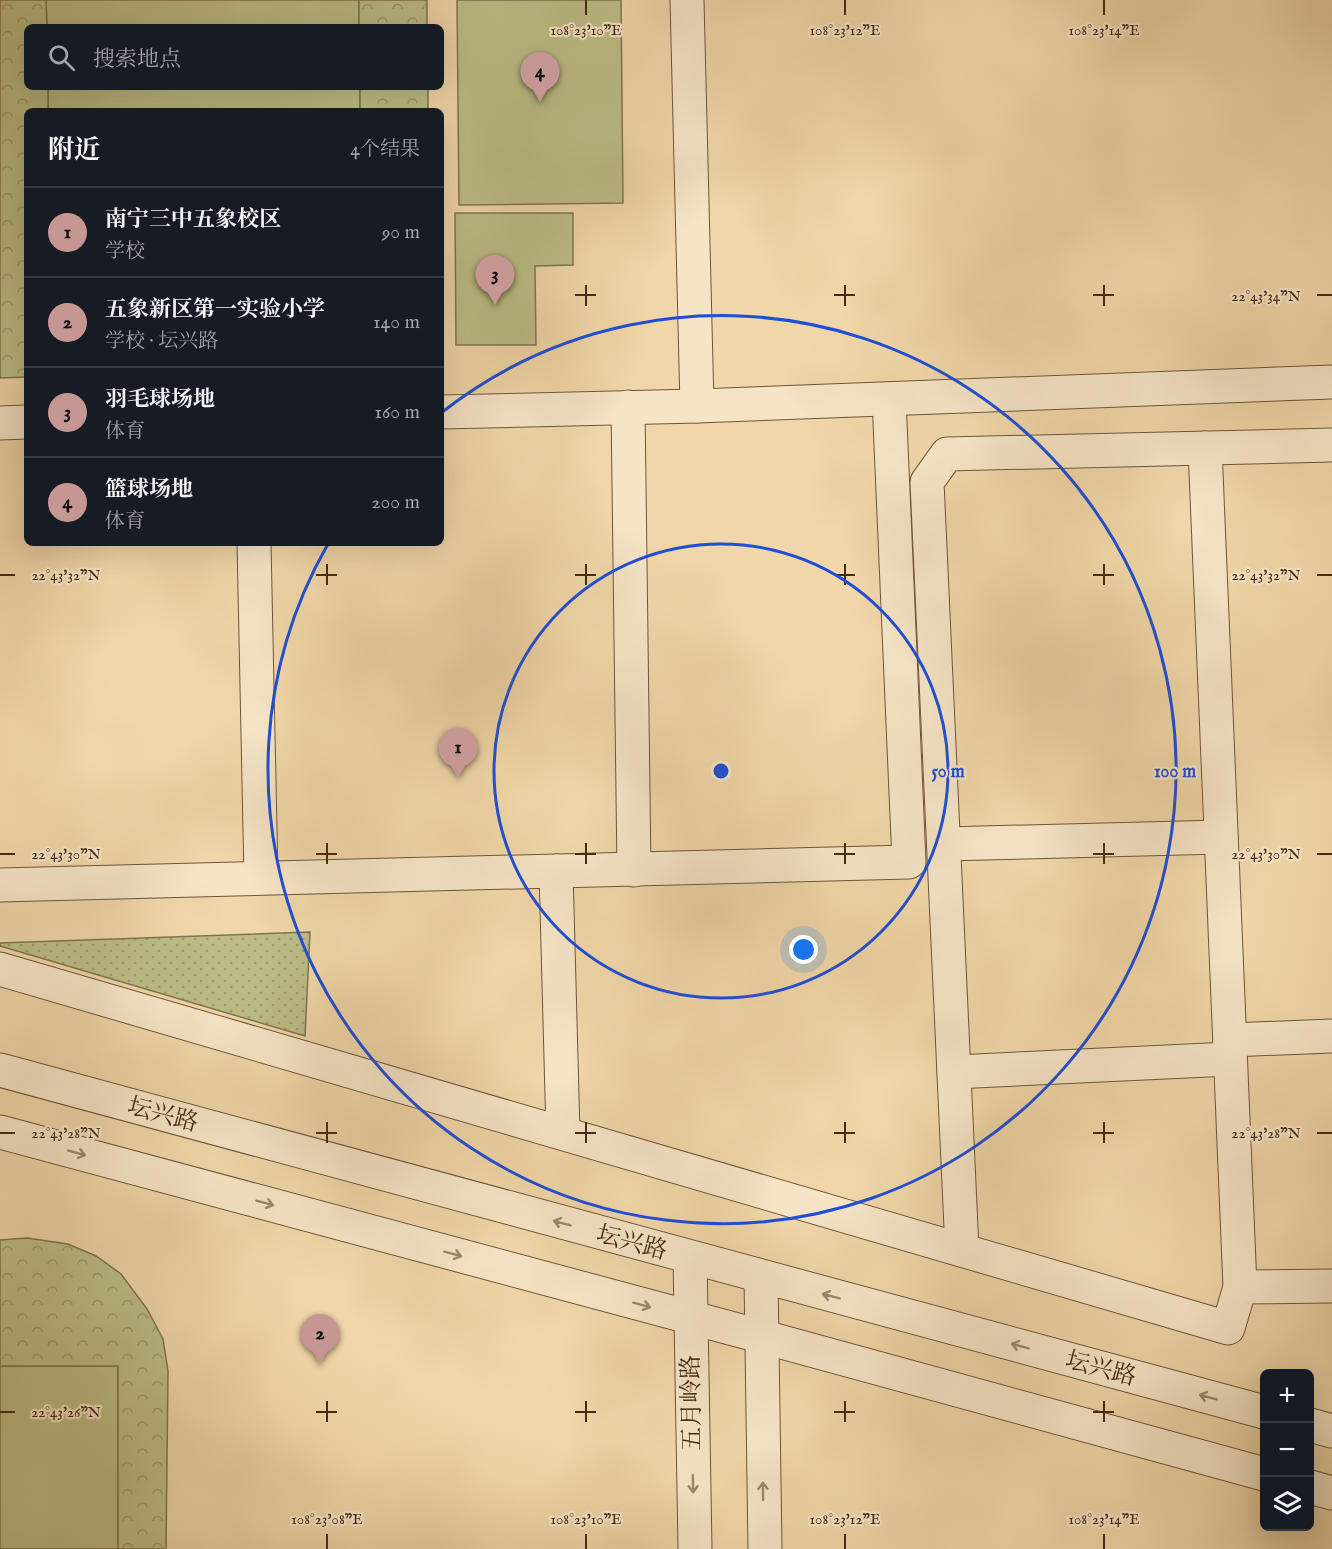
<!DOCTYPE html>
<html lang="zh">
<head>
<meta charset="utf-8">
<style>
  :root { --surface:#171b24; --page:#20242c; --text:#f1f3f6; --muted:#9ea1a6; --line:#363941; --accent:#c59692 }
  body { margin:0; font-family:"IM FELL English","Noto Serif SC",serif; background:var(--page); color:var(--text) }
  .controls { position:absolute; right:18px; bottom:18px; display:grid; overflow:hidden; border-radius:9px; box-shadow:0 6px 24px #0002 }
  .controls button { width:54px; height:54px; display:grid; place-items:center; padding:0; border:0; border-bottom:2px solid var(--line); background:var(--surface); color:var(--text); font:30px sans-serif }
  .you { position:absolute; left:804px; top:950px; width:21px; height:21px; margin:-15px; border:4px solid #fff; border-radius:50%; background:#1a73e8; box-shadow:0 0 0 9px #1a73e833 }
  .badge { display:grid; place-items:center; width:39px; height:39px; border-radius:50%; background:var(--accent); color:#111; font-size:20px; font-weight:700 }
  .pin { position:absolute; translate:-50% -50px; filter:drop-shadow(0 2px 3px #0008) }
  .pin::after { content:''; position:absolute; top:32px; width:21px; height:18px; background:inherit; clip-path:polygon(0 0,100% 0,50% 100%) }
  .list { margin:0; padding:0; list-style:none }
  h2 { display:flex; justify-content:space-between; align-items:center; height:78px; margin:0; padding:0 24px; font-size:26px }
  h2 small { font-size:20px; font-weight:400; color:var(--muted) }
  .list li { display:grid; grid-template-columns:39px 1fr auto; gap:18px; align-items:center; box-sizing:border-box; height:90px; padding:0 24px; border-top:2px solid var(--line) }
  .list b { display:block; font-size:22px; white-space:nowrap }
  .list p { margin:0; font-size:20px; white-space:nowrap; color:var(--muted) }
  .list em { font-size:20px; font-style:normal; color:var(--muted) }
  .icon { flex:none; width:33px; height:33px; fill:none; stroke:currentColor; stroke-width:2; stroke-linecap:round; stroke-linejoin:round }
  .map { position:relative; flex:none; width:1332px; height:1549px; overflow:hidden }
  .search { position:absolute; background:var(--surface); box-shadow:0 6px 24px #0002; left:24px; top:24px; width:420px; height:66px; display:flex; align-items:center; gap:15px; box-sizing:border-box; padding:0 21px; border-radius:9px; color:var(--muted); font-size:22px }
  .panel { position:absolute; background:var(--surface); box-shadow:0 6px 24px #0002; left:24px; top:108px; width:420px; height:438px; border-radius:9px }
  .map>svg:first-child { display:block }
  .grass { fill:#bcbd86; stroke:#80744e; stroke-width:1.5 }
  .park { fill:url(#park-crowns); stroke:#80744e; stroke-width:1.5 }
  .garden { fill:url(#garden-dots); stroke:#80744e; stroke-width:1.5 }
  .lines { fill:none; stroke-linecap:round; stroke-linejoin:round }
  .minor-casing { stroke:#6f553a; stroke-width:35 }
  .minor { stroke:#f5e4c6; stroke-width:33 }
  .oneway { stroke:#9c876e }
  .ticks { fill:none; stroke:#442a15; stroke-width:2 }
  .ring { fill:none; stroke:#1d4ed8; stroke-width:3 }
  .labels { text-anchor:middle; stroke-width:4.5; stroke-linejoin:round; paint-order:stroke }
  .street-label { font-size:24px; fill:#442a15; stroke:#f5e4c6 }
  .ticks-label { font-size:15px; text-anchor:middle; fill:#442a15; stroke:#f5e4c6; stroke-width:4.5; stroke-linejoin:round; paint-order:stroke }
  .centre { fill:#1d4ed8; stroke:#f5e4c6; stroke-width:3 }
  .ring-label { font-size:18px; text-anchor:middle; font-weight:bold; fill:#1d4ed8; stroke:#f5e4c6; stroke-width:4.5; stroke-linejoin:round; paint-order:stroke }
</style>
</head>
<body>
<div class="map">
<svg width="1332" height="1549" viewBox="0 0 1332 1549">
  <defs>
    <pattern id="park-crowns" width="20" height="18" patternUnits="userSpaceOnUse" patternTransform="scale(1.5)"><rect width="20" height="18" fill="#bcbd86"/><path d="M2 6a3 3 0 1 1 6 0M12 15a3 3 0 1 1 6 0" fill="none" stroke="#9a9a6c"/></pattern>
    <pattern id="garden-dots" width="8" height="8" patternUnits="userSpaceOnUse" patternTransform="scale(1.5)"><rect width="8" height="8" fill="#bcbd86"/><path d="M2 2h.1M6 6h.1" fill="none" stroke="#9a9a6c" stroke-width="1.8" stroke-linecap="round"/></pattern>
  </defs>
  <rect width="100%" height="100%" fill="#f0d6a8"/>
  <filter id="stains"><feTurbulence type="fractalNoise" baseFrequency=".00333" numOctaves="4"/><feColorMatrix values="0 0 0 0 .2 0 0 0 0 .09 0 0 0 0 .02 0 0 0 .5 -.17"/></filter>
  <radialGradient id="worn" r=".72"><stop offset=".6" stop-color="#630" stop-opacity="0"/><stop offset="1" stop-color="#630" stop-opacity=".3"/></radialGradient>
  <g class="grass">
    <polygon points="46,0 359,0 359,27 47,27"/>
    <polygon points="457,0 621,0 623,203 459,205"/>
    <rect x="48" y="87" width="312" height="24"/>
    <polygon points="455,213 573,213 573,265 535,266 536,345 456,345"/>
    <rect x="0" y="1366" width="118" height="183"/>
  </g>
  <g class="park">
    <polygon points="0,0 46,0 47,27 27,27 27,87 48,87 48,111 27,111 27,377 0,378"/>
    <rect x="359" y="0" width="68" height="27"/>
    <rect x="360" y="87" width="68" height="24"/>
    <polygon points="27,1238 68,1244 96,1256 121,1274 147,1309 163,1339 168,1371 166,1549 118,1549 118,1366 0,1366 0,1240"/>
  </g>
  <polygon class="garden" points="310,932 305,1036 0,946 0,943"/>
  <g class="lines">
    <defs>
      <g id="minor">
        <polyline points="687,0 697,406"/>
        <polyline points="628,407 634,870"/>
        <polyline points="441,412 697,406 1332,382"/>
        <polyline points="0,423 27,422"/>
        <polyline points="1205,448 1240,1287"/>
        <polyline points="254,543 261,877"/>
        <polyline points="944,844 1221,837"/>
        <polyline points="556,871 563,1133"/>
        <polyline points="0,885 909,862 889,399"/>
        <polyline points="0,969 1228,1328 1240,1287 1332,1286"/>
        <polyline points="1230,1040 1332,1036"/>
        <polyline points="0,1070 1264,1412"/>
        <polyline points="954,1072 1230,1059"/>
        <polyline points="0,1132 760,1336 1264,1474"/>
        <polyline points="962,1250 927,482 947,454 1332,445"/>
        <polyline points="690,1258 695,1549"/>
        <polyline points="761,1277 765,1549"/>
        <polyline points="1310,1425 1332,1431"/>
        <polyline points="1310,1487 1332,1493"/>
      </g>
    </defs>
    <use href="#minor" class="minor-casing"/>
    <use href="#minor" class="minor"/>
  </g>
  <defs><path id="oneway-shaft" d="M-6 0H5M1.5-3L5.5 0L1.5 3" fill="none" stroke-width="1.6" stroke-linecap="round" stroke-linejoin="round" transform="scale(1.5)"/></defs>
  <g class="oneway">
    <use href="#oneway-shaft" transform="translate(77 1153) rotate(15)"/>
    <use href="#oneway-shaft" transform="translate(265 1203) rotate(15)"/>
    <use href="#oneway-shaft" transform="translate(562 1223) rotate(-165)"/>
    <use href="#oneway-shaft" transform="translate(453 1254) rotate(15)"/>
    <use href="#oneway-shaft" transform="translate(831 1296) rotate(-165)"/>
    <use href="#oneway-shaft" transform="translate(642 1305) rotate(15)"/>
    <use href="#oneway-shaft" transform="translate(1020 1346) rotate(-165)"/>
    <use href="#oneway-shaft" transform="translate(1208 1397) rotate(-165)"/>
    <use href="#oneway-shaft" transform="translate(693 1484) rotate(89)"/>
    <use href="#oneway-shaft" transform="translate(763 1491) rotate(-91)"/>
  </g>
  <path class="ticks" d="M 586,0 L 586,15M 845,0 L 845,15M 1104,0 L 1104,15M 586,285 L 586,306M 845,285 L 845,306M 1104,285 L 1104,306M 575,295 L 596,295M 834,295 L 855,295M 1093,295 L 1114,295M 1317,295 L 1332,295M 327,564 L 327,585M 586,564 L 586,585M 845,564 L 845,585M 1104,564 L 1104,585M 0,575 L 15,575M 316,575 L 337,575M 575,575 L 596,575M 834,575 L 855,575M 1093,575 L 1114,575M 1317,575 L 1332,575M 327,843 L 327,864M 586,843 L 586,864M 845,843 L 845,864M 1104,843 L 1104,864M 0,854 L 15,854M 316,854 L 337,854M 575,854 L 596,854M 834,854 L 855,854M 1093,854 L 1114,854M 1317,854 L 1332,854M 327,1122 L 327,1143M 586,1122 L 586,1143M 845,1122 L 845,1143M 1104,1122 L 1104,1143M 0,1133 L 15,1133M 316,1133 L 337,1133M 575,1133 L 596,1133M 834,1133 L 855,1133M 1093,1133 L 1114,1133M 1317,1133 L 1332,1133M 327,1401 L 327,1422M 586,1401 L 586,1422M 845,1401 L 845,1422M 1104,1401 L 1104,1422M 0,1412 L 15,1412M 316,1412 L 337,1412M 575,1412 L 596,1412M 834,1412 L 855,1412M 1093,1412 L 1114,1412M 327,1534 L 327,1549M 586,1534 L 586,1549M 845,1534 L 845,1549M 1104,1534 L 1104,1549"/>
  <g class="ring">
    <circle cx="721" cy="771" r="227"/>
    <path d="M441 413A454 454 0 1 1 328 544"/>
  </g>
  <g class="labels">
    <g class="street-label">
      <text transform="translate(163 1114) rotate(15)" y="8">坛兴路</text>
      <text transform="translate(632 1242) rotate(15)" y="8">坛兴路</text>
      <text transform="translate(1101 1368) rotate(15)" y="8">坛兴路</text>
      <text transform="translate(691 1403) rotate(-91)" y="8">五月岭路</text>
    </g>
  </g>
  <g class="ticks-label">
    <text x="586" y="35">108°23'10"E</text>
    <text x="845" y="35">108°23'12"E</text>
    <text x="1104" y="35">108°23'14"E</text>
    <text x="1266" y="301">22°43'34"N</text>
    <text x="66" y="580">22°43'32"N</text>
    <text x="1266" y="580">22°43'32"N</text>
    <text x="66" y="859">22°43'30"N</text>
    <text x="1266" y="859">22°43'30"N</text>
    <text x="66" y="1138">22°43'28"N</text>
    <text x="1266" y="1138">22°43'28"N</text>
    <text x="66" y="1417">22°43'26"N</text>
    <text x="327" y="1524">108°23'08"E</text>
    <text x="586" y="1524">108°23'10"E</text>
    <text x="845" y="1524">108°23'12"E</text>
    <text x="1104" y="1524">108°23'14"E</text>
  </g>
  <circle cx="721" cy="771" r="9" class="centre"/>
  <g class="ring-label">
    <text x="948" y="777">50 m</text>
    <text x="1175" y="777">100 m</text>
  </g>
  <rect width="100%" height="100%" filter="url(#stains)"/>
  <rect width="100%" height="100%" fill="url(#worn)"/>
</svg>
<div class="controls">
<button>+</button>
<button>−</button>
<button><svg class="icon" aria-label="layers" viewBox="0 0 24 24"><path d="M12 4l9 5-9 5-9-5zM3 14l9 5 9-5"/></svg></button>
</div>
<div class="you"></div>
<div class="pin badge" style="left:458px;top:778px">1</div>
<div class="pin badge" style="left:320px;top:1364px">2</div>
<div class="pin badge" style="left:495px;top:305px">3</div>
<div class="pin badge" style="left:540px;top:102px">4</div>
<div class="search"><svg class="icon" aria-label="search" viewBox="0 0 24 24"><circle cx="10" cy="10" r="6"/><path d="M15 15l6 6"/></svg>搜索地点</div>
<section class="panel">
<h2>附近<small>4个结果</small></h2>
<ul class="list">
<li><span class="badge">1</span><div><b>南宁三中五象校区</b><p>学校</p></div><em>90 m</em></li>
<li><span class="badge">2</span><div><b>五象新区第一实验小学</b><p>学校 · 坛兴路</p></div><em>140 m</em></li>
<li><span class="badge">3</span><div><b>羽毛球场地</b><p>体育</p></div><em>160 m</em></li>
<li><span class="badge">4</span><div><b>篮球场地</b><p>体育</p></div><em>200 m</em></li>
</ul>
</section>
</div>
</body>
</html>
